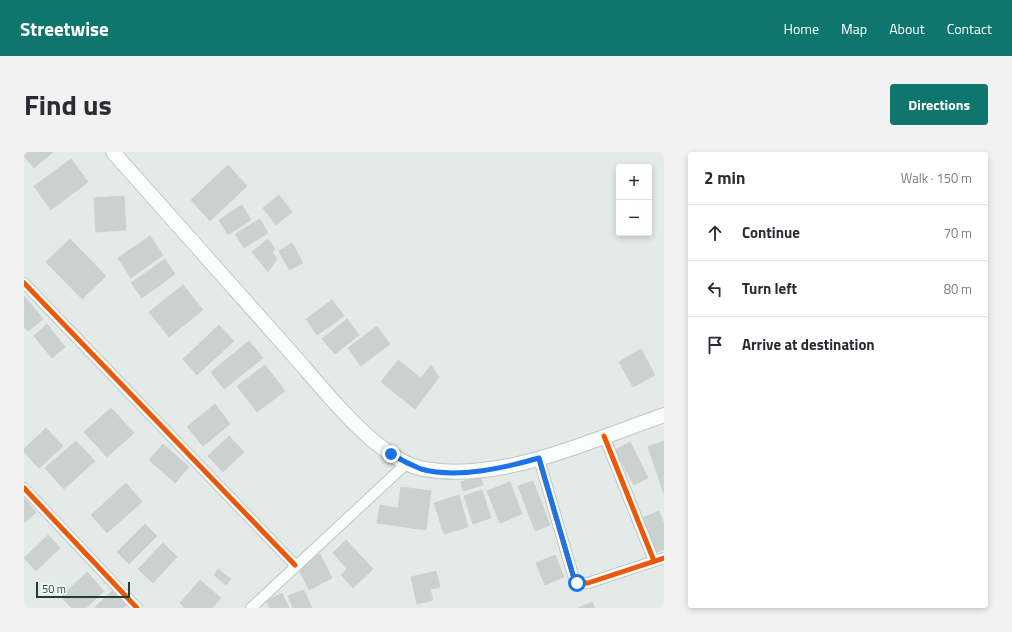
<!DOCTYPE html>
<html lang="en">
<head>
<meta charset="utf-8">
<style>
  :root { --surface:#fff; --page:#f2f2f3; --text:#2b2b33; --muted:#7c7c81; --line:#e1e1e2; --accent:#0f766e }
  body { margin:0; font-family:"Titillium Web",sans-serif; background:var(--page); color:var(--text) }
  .controls { position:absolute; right:12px; top:12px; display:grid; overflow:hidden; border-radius:4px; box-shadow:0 2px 6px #0003 }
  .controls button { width:36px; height:36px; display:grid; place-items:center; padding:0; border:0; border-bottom:1px solid var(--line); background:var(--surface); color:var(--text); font:20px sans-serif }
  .scale { position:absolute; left:12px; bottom:10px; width:94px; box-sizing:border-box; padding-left:4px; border:2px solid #1f3f3a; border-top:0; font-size:11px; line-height:14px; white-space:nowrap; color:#1f3f3a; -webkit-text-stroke:3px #f1f9f6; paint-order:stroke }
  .stop { position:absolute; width:12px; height:12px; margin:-9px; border:3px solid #1a73e8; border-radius:50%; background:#fff }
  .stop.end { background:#1a73e8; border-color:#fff; box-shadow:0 1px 4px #0008 }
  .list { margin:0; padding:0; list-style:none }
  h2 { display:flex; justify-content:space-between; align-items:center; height:52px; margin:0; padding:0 16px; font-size:17px }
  h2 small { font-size:13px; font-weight:400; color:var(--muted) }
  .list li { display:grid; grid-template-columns:26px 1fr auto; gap:12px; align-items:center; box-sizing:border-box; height:56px; padding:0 16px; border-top:1px solid var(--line) }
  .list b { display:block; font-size:15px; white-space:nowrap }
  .list em { font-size:13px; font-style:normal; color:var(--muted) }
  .icon { flex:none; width:22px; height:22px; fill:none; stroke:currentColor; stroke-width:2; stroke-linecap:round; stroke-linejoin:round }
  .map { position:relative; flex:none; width:640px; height:456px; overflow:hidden; border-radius:4px }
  header { display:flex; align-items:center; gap:24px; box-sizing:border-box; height:56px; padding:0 20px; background:var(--accent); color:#fff }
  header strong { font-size:19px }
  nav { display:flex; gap:22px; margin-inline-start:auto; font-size:14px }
  .intro { display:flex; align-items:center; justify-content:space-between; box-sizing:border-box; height:96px; padding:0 24px }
  h1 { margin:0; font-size:28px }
  .button { padding:10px 18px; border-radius:4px; background:var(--accent); color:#fff; font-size:14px; font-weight:700 }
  main { display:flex; gap:24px; padding:0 24px }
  aside { flex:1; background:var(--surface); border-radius:4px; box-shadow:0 2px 6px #0003 }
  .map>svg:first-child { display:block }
  .building { fill:#cad1cf; stroke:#ccd3d1 }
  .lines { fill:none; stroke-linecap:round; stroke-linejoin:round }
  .street-casing { stroke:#c0c7c5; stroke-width:12 }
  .secondary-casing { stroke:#bfc8c5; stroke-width:16 }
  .street { stroke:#fbfcfc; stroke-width:10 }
  .secondary { stroke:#fbfcfc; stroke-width:14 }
  .cycleway-casing { stroke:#f1f9f6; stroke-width:8 }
  .cycleway { stroke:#e8590c; stroke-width:5 }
  .route { stroke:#1a73e8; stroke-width:5 }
</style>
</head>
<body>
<header>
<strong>Streetwise</strong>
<nav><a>Home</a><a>Map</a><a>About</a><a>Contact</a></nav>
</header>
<div class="intro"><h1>Find us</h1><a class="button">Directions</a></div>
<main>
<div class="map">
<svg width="640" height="456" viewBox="0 0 640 456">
  <rect width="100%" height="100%" fill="#e3eae8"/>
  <g class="building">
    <polygon points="4,0 29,0 10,16 0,4"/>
    <polygon points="47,7 64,30 27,58 10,34"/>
    <polygon points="204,13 223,34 186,69 167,48"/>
    <polygon points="255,43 268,60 252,73 239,56"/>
    <polygon points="100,44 102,78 72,80 70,46"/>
    <polygon points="218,53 227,68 204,83 195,68"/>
    <polygon points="236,67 244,81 220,96 211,82"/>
    <polygon points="126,84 139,103 107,126 94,106"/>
    <polygon points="46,87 82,124 58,147 22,110"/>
    <polygon points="244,87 251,97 248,100 253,107 244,120 228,100"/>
    <polygon points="268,91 279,111 265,118 255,99"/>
    <polygon points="141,107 151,122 118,146 107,131"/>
    <polygon points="159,133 179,158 145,185 125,160"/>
    <polygon points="0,144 19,167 4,179 0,175"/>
    <polygon points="308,148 320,164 293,183 282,167"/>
    <polygon points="323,167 335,183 311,202 298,187"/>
    <polygon points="23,172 41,195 28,206 10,184"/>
    <polygon points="195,173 210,189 173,223 159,207"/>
    <polygon points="353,174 366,192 337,214 324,196"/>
    <polygon points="225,189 239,206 200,237 187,220"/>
    <polygon points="617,197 631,223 609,235 595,210"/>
    <polygon points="374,208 397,226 407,213 415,225 391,257 357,230"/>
    <polygon points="241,213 261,239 233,260 213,234"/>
    <polygon points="191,252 206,272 179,294 163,275"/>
    <polygon points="87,256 110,281 83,305 60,280"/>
    <polygon points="22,276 39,294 15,316 0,300 0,297"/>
    <polygon points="205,284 220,300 199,320 184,304"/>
    <polygon points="52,289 71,309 40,337 21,316"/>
    <polygon points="640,289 640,342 624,295"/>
    <polygon points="606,290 624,326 610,333 591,298"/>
    <polygon points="139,292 165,315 151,331 125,308"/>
    <polygon points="456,324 459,333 439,339 437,330"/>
    <polygon points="509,329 526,373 511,379 494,334"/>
    <polygon points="486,330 498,362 476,371 463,339"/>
    <polygon points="102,331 118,350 83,381 67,363"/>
    <polygon points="377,335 407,339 402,378 353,371 356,353 374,356"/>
    <polygon points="458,338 467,366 449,372 440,344"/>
    <polygon points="435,343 444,375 420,382 410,351"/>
    <polygon points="0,346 12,360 0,371"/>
    <polygon points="635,359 640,372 640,397 633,400 618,366"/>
    <polygon points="121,372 133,384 105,412 93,400"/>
    <polygon points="24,383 36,396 12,419 0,406"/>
    <polygon points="322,388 349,417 329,436 317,423 323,417 309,401"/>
    <polygon points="139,391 153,405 129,431 114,417"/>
    <polygon points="296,402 308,426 285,438 273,414"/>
    <polygon points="531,403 540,425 521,433 512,411"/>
    <polygon points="194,417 207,427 202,433 190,423"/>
    <polygon points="412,419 416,435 406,437 409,448 393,452 387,425"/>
    <polygon points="63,420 80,439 62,456 48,456 37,445"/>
    <polygon points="176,428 197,446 188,456 161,456 156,451"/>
    <polygon points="280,438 288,456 269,456 264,444"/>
    <polygon points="88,439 102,453 99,456 70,456"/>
    <polygon points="258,441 265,456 246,456 242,449"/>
    <polygon points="568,450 571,456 554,456"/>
  </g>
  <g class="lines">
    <defs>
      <g id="street">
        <polyline points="0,131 271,413"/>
        <polyline points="580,284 630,409"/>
        <polyline points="515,307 549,423 553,431 564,431 640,406"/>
        <polyline points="0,336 113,456"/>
        <polyline points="227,456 383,311"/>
      </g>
      <path id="secondary" d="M 89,0 C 147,65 205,131 263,196 C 290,226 321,266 352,291 C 366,302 382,314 400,317 C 478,331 568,288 640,263"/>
    </defs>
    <use href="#street" class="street-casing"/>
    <use href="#secondary" class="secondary-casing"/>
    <use href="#street" class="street"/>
    <use href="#secondary" class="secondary"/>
    <defs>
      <g id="cycleway">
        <polyline points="0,131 271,413"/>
        <polyline points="580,284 630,409"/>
        <polyline points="515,307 549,423 553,431 564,431 640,406"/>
        <polyline points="0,336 113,456"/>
      </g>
    </defs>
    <use href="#cycleway" class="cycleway-casing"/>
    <use href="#cycleway" class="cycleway"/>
  </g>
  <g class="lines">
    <path class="route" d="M 367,302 C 377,308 387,313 397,317 C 433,327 480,316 515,306 L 549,423 L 553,431"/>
  </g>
</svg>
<div class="controls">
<button>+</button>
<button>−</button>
</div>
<div class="scale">50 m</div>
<div class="stop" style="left:553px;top:431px"></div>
<div class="stop end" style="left:367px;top:302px"></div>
</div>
<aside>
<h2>2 min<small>Walk · 150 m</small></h2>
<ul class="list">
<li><svg class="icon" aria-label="ahead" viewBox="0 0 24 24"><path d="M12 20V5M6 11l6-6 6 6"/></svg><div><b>Continue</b></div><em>70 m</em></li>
<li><svg class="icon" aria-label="left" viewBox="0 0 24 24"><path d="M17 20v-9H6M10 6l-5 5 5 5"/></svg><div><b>Turn left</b></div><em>80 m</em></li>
<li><svg class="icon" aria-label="arrive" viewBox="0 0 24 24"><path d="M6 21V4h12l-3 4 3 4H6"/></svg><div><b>Arrive at destination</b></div></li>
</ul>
</aside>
</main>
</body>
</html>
